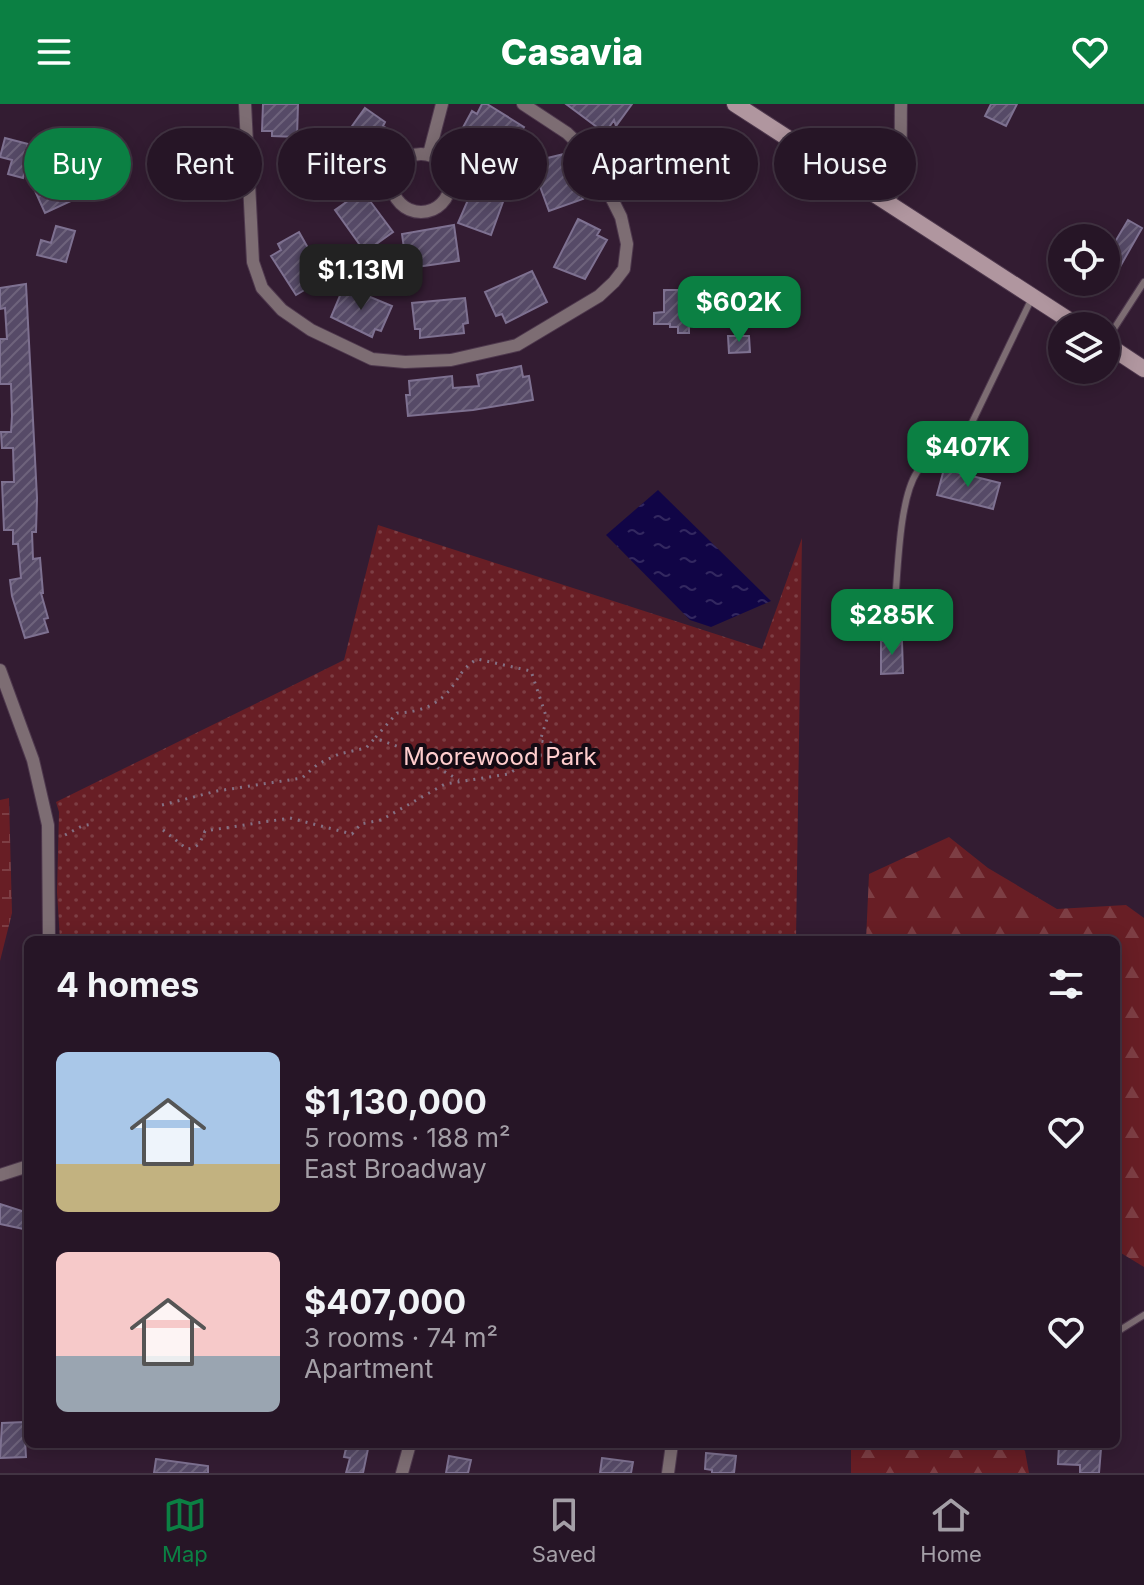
<!DOCTYPE html>
<meta charset="utf-8">
<style>
body{margin:0;font-family:Inter,sans-serif;background:#2e1e2e;color:#f1f3f6;height:100vh;display:flex;flex-direction:column;font-size:30px;white-space:nowrap}
*{box-sizing:border-box;margin:0}
p{font-size:26px;color:#a49fa7}
.icon{flex:none;width:44px;height:44px;fill:none;stroke:currentColor;stroke-width:2;stroke-linecap:round;stroke-linejoin:round}
.map{position:relative;flex:1;overflow:hidden}
.details{position:absolute;left:24px;top:832px;width:1096px;height:512px;display:flex;flex-direction:column;background:#261526;border-radius:12px;box-shadow:0 4px 20px #0003,0 0 0 2px #423443}
.details>*{flex:none}
.top-card{position:absolute;left:24px;top:24px;width:1096px;height:72px;display:flex;gap:16px}
.tools{position:absolute;left:1048px;top:120px;display:grid;gap:16px}
.tools a{display:grid;place-items:center;width:72px;height:72px;border-radius:50%;background:#261526;box-shadow:0 4px 20px #0003,0 0 0 2px #423443;font-size:40px}
.price{position:absolute;translate:-50% -68px;padding:0 18px;border-radius:16px;background:#0b8043;color:#fff;font-size:26px;line-height:52px;filter:drop-shadow(0 2px 4px #0008)}
.price::after{content:'';position:absolute;left:50%;top:48px;width:24px;height:18px;margin-left:-12px;background:inherit;clip-path:polygon(0 0,100% 0,50% 100%)}
.price.selected{background:#222;color:#fff}
ul{padding:0;list-style:none}
li{display:flex;align-items:center;gap:24px;height:200px;padding:0 32px}
li span{display:grid;place-items:center;flex:none;width:224px;height:160px;border-radius:12px;color:#555}
li>.icon{margin-inline-start:auto}
span .icon{width:96px;height:96px;fill:#fffc;stroke-width:1}
li b{font-size:34px}
h2{display:flex;justify-content:space-between;align-items:center;height:96px;padding:0 32px;font-size:34px}
.tag{padding:0 28px;border-radius:36px;background:#261526;box-shadow:0 4px 20px #0003,0 0 0 2px #423443;font-size:28px;line-height:72px}
.tag.selected{background:#0b8043;color:#fff}
header{display:flex;justify-content:space-between;align-items:center;height:104px;padding:0 32px;background:#0b8043;color:#fff;font-size:36px;font-weight:800}
.tabs{display:flex;justify-content:space-around;align-items:center;height:112px;border-top:2px solid #423443;background:#261526;font-size:22px;color:#a49fa7}
.tabs a{display:grid;justify-items:center;gap:4px}
.tabs .selected{color:#0b8043}
.map>svg:first-child{display:block}
.forest{fill:url(#forest-firs)}
.wetland{fill:url(#wetland-marsh)}
.park{fill:url(#park-dots)}
.water{fill:url(#water-ripples)}
.building{fill:url(#building-hatch);stroke:#7e7191;stroke-width:2}
.lines{fill:none;stroke-linecap:round;stroke-linejoin:round}
.lane-casing{stroke:#4e384d;stroke-width:8}
.street-casing{stroke:#4e384d;stroke-width:14}
.secondary-casing{stroke:#4e384d;stroke-width:18}
.path{stroke:#857184;stroke-width:3;stroke-dasharray:2 6;stroke-linecap:butt}
.lane{stroke:#7d6d73;stroke-width:6}
.street{stroke:#7d6d73;stroke-width:12}
.secondary{stroke:#b0969f;stroke-width:16}
.labels{text-anchor:middle;stroke-width:8;stroke-linejoin:round;paint-order:stroke}
.park-label{font-size:24px;fill:#ffcdcd;stroke:#150b14}
</style>
<header><svg class="icon" aria-label="menu" viewBox="0 0 24 24"><path d="M4 6h16M4 12h16M4 18h16"/></svg>Casavia<svg class="icon" aria-label="heart" viewBox="0 0 24 24"><path d="M12 20l-8-8c-3-5 5-10 8-4 3-6 11-1 8 4z"/></svg></header>
<div class="map">
<svg width="1144" height="1369" viewBox="0 0 1144 1369">
<defs>
<pattern id="forest-firs" width="22" height="20" patternUnits="userSpaceOnUse" patternTransform="scale(2)"><rect width="22" height="20" fill="#681e25"/><path d="M5 1l3.5 6h-7zM16 11l3.5 6h-7z" fill="#7d3e44"/></pattern>
<pattern id="wetland-marsh" width="20" height="14" patternUnits="userSpaceOnUse" patternTransform="scale(2)"><rect width="20" height="14" fill="#681e25"/><path d="M1 5h8M5 5V1M11 12h8M15 12V8" fill="none" stroke="#7d3e44"/></pattern>
<pattern id="park-dots" width="8" height="8" patternUnits="userSpaceOnUse" patternTransform="scale(2)"><rect width="8" height="8" fill="#681e25"/><path d="M2 2h.1M6 6h.1" fill="none" stroke="#7d3e44" stroke-width="1.8" stroke-linecap="round"/></pattern>
<pattern id="water-ripples" width="26" height="14" patternUnits="userSpaceOnUse" patternTransform="scale(2)"><rect width="26" height="14" fill="#110546"/><path d="M2 4q2-2 4 0t4 0M15 11q2-2 4 0t4 0" fill="none" stroke="#332860"/></pattern>
<pattern id="building-hatch" width="6" height="6" patternUnits="userSpaceOnUse" patternTransform="scale(2)"><rect width="6" height="6" fill="#564a67"/><path d="M-1 1l2-2M0 6l6-6M5 7l2-2" fill="none" stroke="#6e637c"/></pattern>
</defs>
<rect width="100%" height="100%" fill="#331c32"/>
<path class="forest" d="M 949,733 L 988,764 L 1057,805 L 1126,801 L 1144,814 L 1144,1163 L 1116,1146 L 1116,836 L 866,836 L 869,770 Z
M 851,1340 L 1019,1340 L 1025,1347 L 1029,1369 L 851,1369 Z"/>
<path class="wetland" d="M 9,694 L 12,809 L 0,857 L 0,696 Z"/>
<path class="park" d="M 378,421 L 762,545 L 802,434 L 796,836 L 60,836 L 57,788 L 59,708 L 56,698 L 344,556 Z"/>
<path class="water" d="M 658,386 L 771,497 L 711,523 L 690,516 L 606,431 Z"/>
<path class="building" d="M 263,0 L 298,0 L 297,33 L 272,32 L 272,27 L 262,27 Z
M 482,0 L 487,0 L 524,23 L 507,53 L 461,27 L 472,7 L 477,10 Z
M 566,0 L 632,0 L 616,22 L 614,16 L 605,29 Z
M 991,0 L 1017,0 L 1006,22 L 985,12 Z
M 365,4 L 385,18 L 383,22 L 391,27 L 363,66 L 335,46 Z
M 5,34 L 28,40 L 25,51 L 29,52 L 23,74 L 8,70 L 12,56 L 0,53 Z
M 647,35 L 666,85 L 645,94 L 644,91 L 633,95 L 615,54 L 627,50 L 624,44 Z
M 564,50 L 583,95 L 549,107 L 531,58 Z
M 60,68 L 73,96 L 45,109 L 32,80 Z
M 478,73 L 508,84 L 491,131 L 458,119 Z
M 364,89 L 393,128 L 365,148 L 335,106 L 352,94 L 354,96 Z
M 578,115 L 600,126 L 597,131 L 607,136 L 585,175 L 554,163 Z
M 1128,116 L 1142,124 L 1117,168 L 1106,161 L 1106,133 L 1115,138 Z
M 454,121 L 459,157 L 409,164 L 409,162 L 407,166 L 402,130 Z
M 56,122 L 75,127 L 66,158 L 37,151 L 41,136 L 51,139 Z
M 299,128 L 325,174 L 296,191 L 271,152 L 281,146 L 278,140 Z
M 532,167 L 547,198 L 506,219 L 502,210 L 496,212 L 485,188 Z
M 26,180 L 37,394 L 36,428 L 32,428 L 33,455 L 40,454 L 43,489 L 41,489 L 48,514 L 44,515 L 48,528 L 25,534 L 12,492 L 10,476 L 21,474 L 18,440 L 13,440 L 13,426 L 4,426 L 2,378 L 14,378 L 13,344 L 2,344 L 1,328 L 11,328 L 12,312 L 11,280 L 0,280 L 0,235 L 7,235 L 5,204 L 0,205 L 0,184 Z
M 344,182 L 392,202 L 381,227 L 375,225 L 372,233 L 331,213 Z
M 664,186 L 679,186 L 680,201 L 697,201 L 697,219 L 689,219 L 689,229 L 678,229 L 678,223 L 670,223 L 670,220 L 654,220 L 654,209 L 664,208 Z
M 465,194 L 468,219 L 463,220 L 464,229 L 420,234 L 420,225 L 415,225 L 412,199 Z
M 728,232 L 749,232 L 750,248 L 729,249 Z
M 521,262 L 523,273 L 529,272 L 533,296 L 473,306 L 408,312 L 406,291 L 410,291 L 409,277 L 452,272 L 453,284 L 479,282 L 477,271 Z
M 944,365 L 1000,379 L 993,405 L 937,391 Z
M 881,537 L 902,537 L 903,569 L 881,570 Z
M 0,1100 L 28,1109 L 28,1126 L 0,1120 Z
M 24,1318 L 26,1353 L 0,1354 L 2,1319 Z
M 347,1340 L 369,1340 L 363,1369 L 346,1369 L 350,1354 L 344,1353 Z
M 1066,1340 L 1082,1340 L 1082,1344 L 1101,1345 L 1099,1369 L 1080,1369 L 1080,1361 L 1058,1360 L 1059,1341 Z
M 706,1349 L 736,1352 L 734,1369 L 712,1369 L 712,1366 L 705,1365 Z
M 449,1352 L 471,1356 L 468,1369 L 446,1369 Z
M 602,1354 L 633,1358 L 631,1369 L 600,1369 Z
M 156,1355 L 208,1362 L 208,1369 L 154,1369 Z"/>
<g class="lines">
<defs>
<path id="lane" d="M 1106,237 L 1144,178
M 894,510 C 898,474 898,397 917,368 C 929,350 953,349 966,331 L 1031,196
M 1120,1226 L 1144,1211"/>
<path id="street" d="M 245,0 L 253,158 L 262,184 L 282,206 L 311,226 L 372,255 L 405,258 L 451,256 L 517,241 L 599,192 L 614,178 L 624,165 L 627,140 L 621,113 L 590,51 L 567,29 L 523,0
M392 79a29 29 0 1 1 58 0a29 29 0 1 1-58 0Z
M 429,50 L 442,0
M 888,99 C 904,70 900,32 901,0
M 0,566 L 33,656 L 48,721 L 49,836
M 0,1071 L 28,1062
M 402,1369 L 410,1340
M 668,1369 L 672,1340"/>
<path id="secondary" d="M 735,0 L 1078,222
M 1106,240 L 1144,265"/>
</defs>
<use href="#lane" class="lane-casing"/>
<use href="#street" class="street-casing"/>
<use href="#secondary" class="secondary-casing"/>
<path class="path" d="M 162,701 L 217,687 L 302,674 L 318,660 L 339,650 L 366,644 L 375,634
M 163,726 L 187,745 C 199,744 201,737 205,727 L 290,714 L 352,730 L 361,720 L 381,716 L 445,680 L 508,670 L 540,651 L 552,651 L 551,639 L 540,637 L 547,615 L 531,567 L 477,555 C 458,567 459,577 446,590 C 432,604 416,608 397,609 L 375,634 L 407,646 L 459,676
M 65,731 L 82,722 L 92,720"/>
<use href="#lane" class="lane"/>
<use href="#street" class="street"/>
<use href="#secondary" class="secondary"/>
</g>
<g class="labels">
<g class="park-label">
<text x="500" y="661">Moorewood Park</text>
</g>
</g>
</svg>
<div class="tools">
<a><svg class="icon" aria-label="locate" viewBox="0 0 24 24"><circle cx="12" cy="12" r="6"/><path d="M12 2v4M12 18v4M2 12h4M18 12h4"/></svg></a>
<a><svg class="icon" aria-label="layers" viewBox="0 0 24 24"><path d="M12 4l9 5-9 5-9-5zM3 14l9 5 9-5"/></svg></a>
</div>
<b class="price selected" style="left:361px;top:208px">$1.13M</b>
<b class="price" style="left:739px;top:240px">$602K</b>
<b class="price" style="left:968px;top:385px">$407K</b>
<b class="price" style="left:892px;top:553px">$285K</b>
<div class="top-card">
<a class="tag selected">Buy</a>
<a class="tag">Rent</a>
<a class="tag">Filters</a>
<a class="tag">New</a>
<a class="tag">Apartment</a>
<a class="tag">House</a>
</div>
<section class="details">
<h2>4 homes<svg class="icon" aria-label="filters" viewBox="0 0 24 24"><path d="M4 7h16M4 17h16"/><circle cx="9" cy="7" r="2"/><circle cx="15" cy="17" r="2"/></svg></h2>
<ul>
<li><span style="background:linear-gradient(#a9c7e8 70%,#c2b280 0)"><svg class="icon" aria-label="home" viewBox="0 0 24 24"><path d="M3 11l9-7 9 7M6 9v11h12V9"/></svg></span><div><b>$1,130,000</b><p>5 rooms · 188 m²</p><p>East Broadway</p></div><svg class="icon" aria-label="heart" viewBox="0 0 24 24"><path d="M12 20l-8-8c-3-5 5-10 8-4 3-6 11-1 8 4z"/></svg></li>
<li><span style="background:linear-gradient(#f6c9c9 65%,#9aa5b1 0)"><svg class="icon" aria-label="home" viewBox="0 0 24 24"><path d="M3 11l9-7 9 7M6 9v11h12V9"/></svg></span><div><b>$407,000</b><p>3 rooms · 74 m²</p><p>Apartment</p></div><svg class="icon" aria-label="heart" viewBox="0 0 24 24"><path d="M12 20l-8-8c-3-5 5-10 8-4 3-6 11-1 8 4z"/></svg></li>
</ul>
</section>
</div>
<nav class="tabs">
<a class="selected"><svg class="icon" aria-label="map" viewBox="0 0 24 24"><path d="M3 6l6-2 6 2 6-2v14l-6 2-6-2-6 2zM9 4v14M15 6v14"/></svg>Map</a>
<a><svg class="icon" aria-label="saved" viewBox="0 0 24 24"><path d="M7 4h10v16l-5-4-5 4z"/></svg>Saved</a>
<a><svg class="icon" aria-label="home" viewBox="0 0 24 24"><path d="M3 11l9-7 9 7M6 9v11h12V9"/></svg>Home</a>
</nav>
